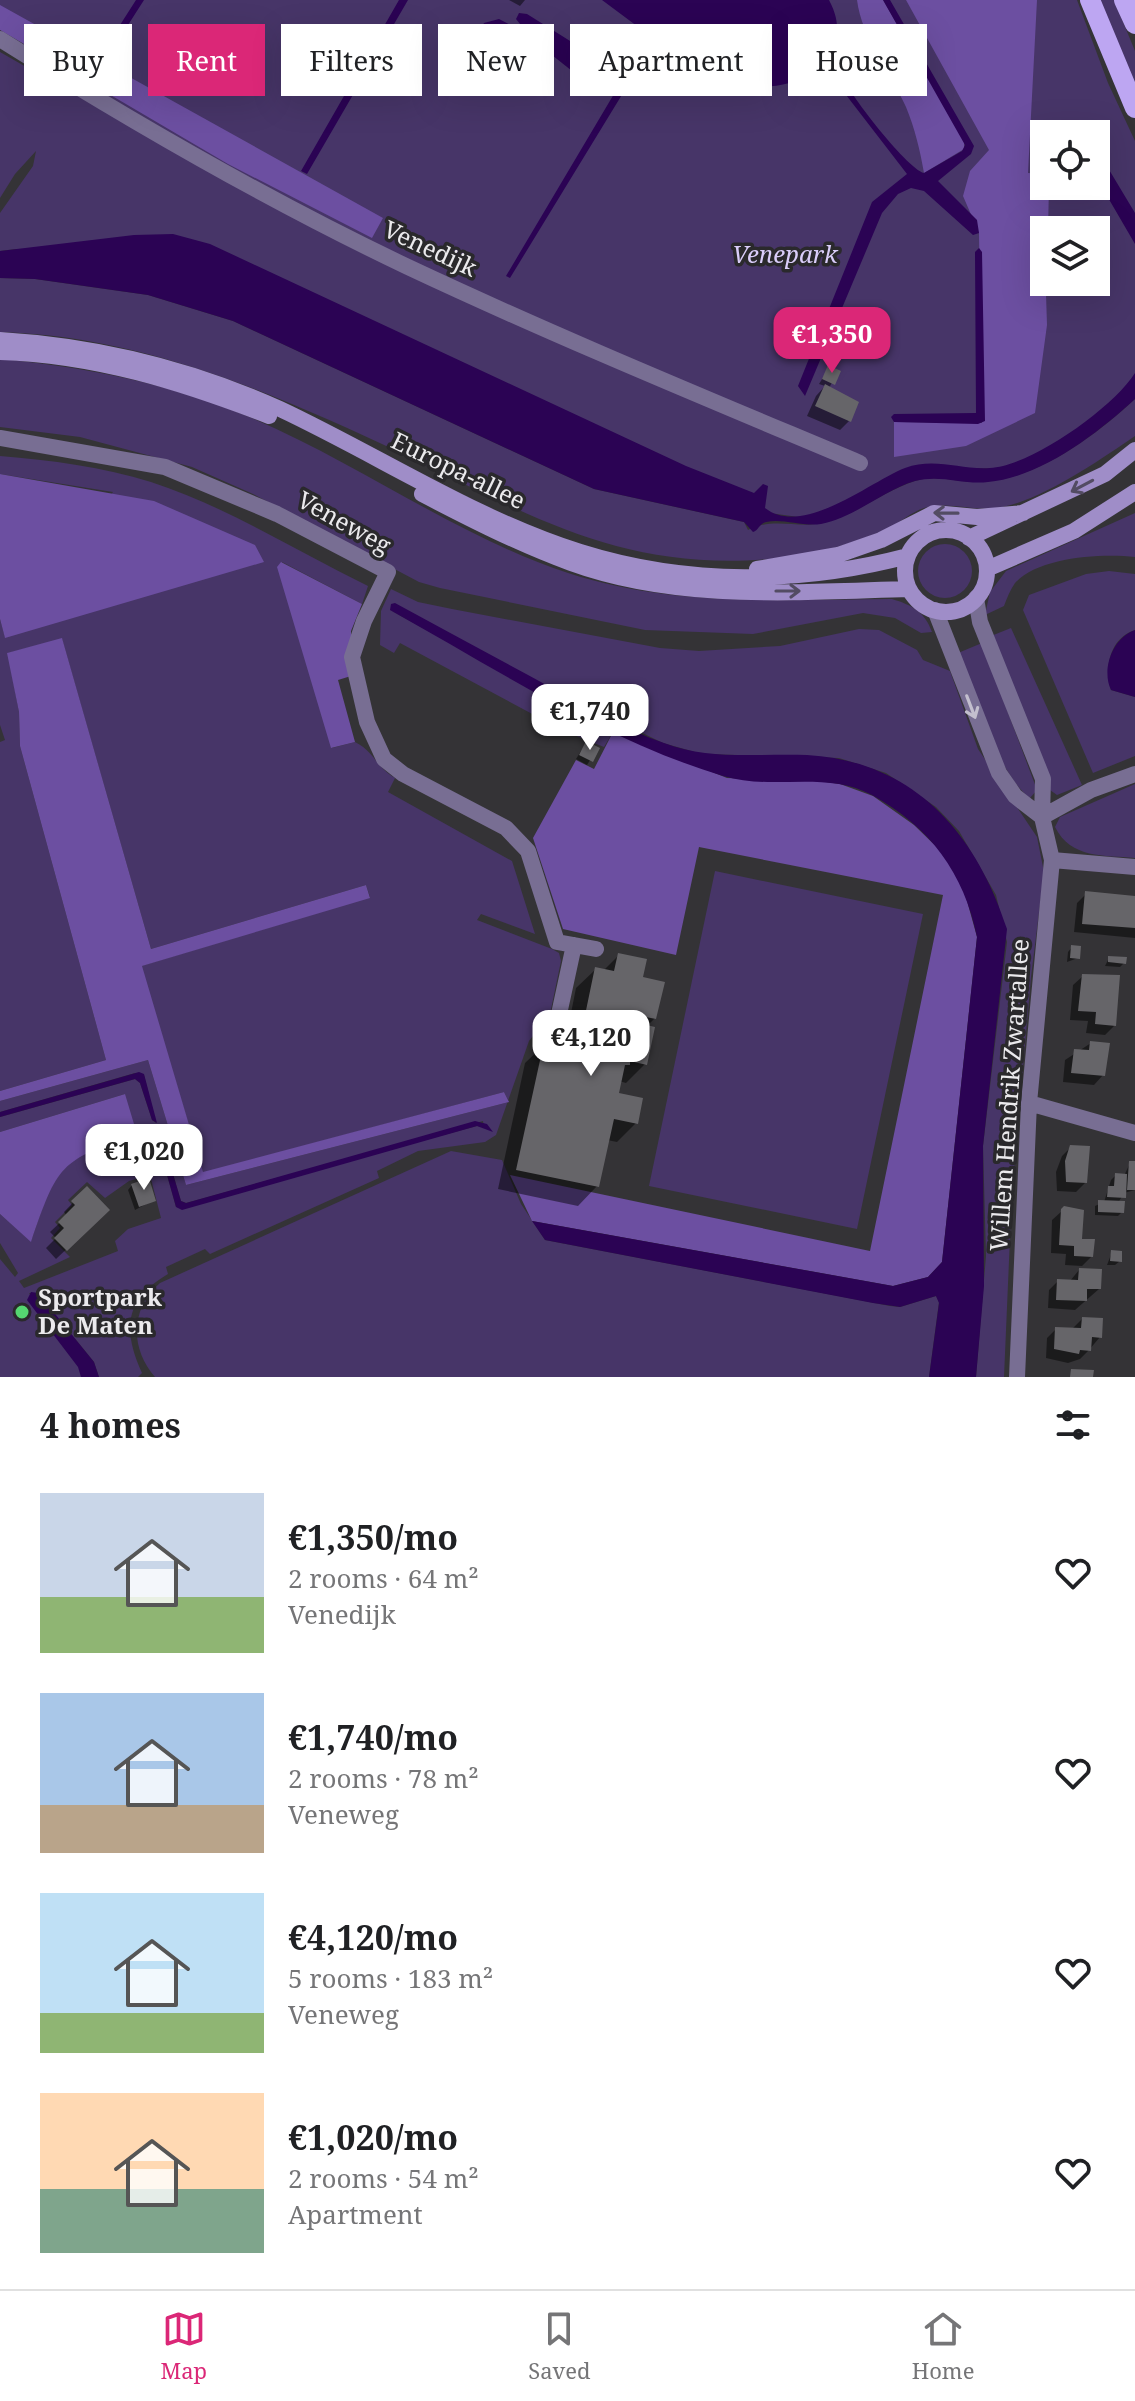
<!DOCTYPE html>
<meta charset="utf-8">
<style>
body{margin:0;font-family:"Noto Serif",serif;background:#f6f6f6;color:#202124;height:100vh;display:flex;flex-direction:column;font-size:30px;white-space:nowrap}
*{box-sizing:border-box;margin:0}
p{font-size:26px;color:#757577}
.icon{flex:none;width:44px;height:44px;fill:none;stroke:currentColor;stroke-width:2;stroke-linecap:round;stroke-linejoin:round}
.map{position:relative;height:1377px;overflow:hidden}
.panel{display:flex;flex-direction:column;background:#fff;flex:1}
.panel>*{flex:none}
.guide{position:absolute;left:24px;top:24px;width:1088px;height:72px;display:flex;gap:16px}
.controls{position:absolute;left:1030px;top:120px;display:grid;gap:16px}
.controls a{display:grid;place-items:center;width:80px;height:80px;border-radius:0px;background:#fff;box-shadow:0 8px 32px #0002;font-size:40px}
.price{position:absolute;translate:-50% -68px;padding:0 18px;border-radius:16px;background:#fff;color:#222;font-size:26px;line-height:52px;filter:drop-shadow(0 2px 4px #0008)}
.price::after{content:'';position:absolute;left:50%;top:48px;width:24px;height:18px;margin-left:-12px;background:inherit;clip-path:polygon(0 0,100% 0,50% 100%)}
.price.current{background:#db2777;color:#fff}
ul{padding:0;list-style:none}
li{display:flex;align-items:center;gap:24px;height:200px;padding:0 40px}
li span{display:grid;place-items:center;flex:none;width:224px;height:160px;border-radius:0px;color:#555}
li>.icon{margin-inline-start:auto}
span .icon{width:96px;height:96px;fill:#fffc;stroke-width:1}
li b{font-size:34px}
h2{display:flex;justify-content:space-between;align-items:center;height:96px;padding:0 40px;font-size:34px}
.chip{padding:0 28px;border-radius:0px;background:#fff;box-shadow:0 8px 32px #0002;font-size:28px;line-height:72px}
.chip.current{background:#db2777;color:#fff}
.tabs{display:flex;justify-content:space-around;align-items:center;height:112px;border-top:2px solid #e0e0e0;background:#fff;font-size:22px;color:#757577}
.tabs a{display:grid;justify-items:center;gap:4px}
.tabs .current{color:#db2777}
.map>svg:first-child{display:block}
.green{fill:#473568;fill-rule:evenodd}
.forest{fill:#6c4fa1}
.water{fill:#2b0354}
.shadow{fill:#0007}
.building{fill:#666569}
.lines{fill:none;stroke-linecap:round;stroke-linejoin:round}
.minor{stroke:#786e93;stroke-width:16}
.secondary{stroke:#9f8dc8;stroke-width:16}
.primary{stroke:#bda6f2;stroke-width:20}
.oneway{stroke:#534c63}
.oneway2{stroke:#c3bfce}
.poi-dot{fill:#55d671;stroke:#2a292c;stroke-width:3}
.labels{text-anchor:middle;stroke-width:7;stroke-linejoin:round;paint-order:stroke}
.street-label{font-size:24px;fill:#ebeaed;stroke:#2a292c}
.park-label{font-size:24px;font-style:italic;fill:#dacdfa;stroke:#2a292c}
.poi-label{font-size:24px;font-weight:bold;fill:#ebeaed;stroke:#2a292c;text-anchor:start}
</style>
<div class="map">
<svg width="1135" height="1377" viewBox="0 0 1135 1377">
<rect width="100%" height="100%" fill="#343336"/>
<path class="green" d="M 0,0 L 1077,0 L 1108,83 L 1135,141 L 1135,393 L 1021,468 L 924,469 L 806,518 L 755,511 L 382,352 L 16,249 L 0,251 L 0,213 L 33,166 L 36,151 L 15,174 L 0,198 L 0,52 L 54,83 L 64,56 L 0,11 ZM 1044,134 L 1096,134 L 1096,186 L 1044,186 ZM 1044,230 L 1096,230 L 1096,282 L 1044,282 Z
M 1096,0 L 1114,0 L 1135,51 L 1135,91 Z
M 0,278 L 35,279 L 148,295 L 233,321 L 594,489 L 744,522 L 748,530 C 775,516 799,530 826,522 C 858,513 884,491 915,481 C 938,474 958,483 981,482 C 1038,479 1095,436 1135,399 L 1135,436 C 1100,460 1038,503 996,508 C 972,511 947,501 924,508 C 911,512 900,523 887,529 C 850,545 811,556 770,559 C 620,571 532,516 403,454 C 276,394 143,336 0,332 Z
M 0,359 C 77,366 151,380 224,407 C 343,451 447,533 568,573 C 672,607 783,600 892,599 C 912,605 925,612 932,632 L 921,633 L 895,618 L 863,613 L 753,634 L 645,630 L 440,588 L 419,582 L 253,494 L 192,467 L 80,437 L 0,427 Z
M 0,456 C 51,460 103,467 151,482 C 228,507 296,551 368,586 L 362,604 L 282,562 L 332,748 L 355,742 C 375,752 374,765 395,778 L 388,792 L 512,861 L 535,934 L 481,914 L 477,920 L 552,949 L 559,953 L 561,961 L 550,1014 L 529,1041 L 496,1135 L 485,1142 L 418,1151 L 377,1171 L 379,1178 L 210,1254 L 205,1249 L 166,1267 L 168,1274 C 125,1299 122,1329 142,1373 L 138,1377 L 99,1377 L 94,1362 L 38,1293 L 29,1293 L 88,1377 L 0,1377 L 0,1259 L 15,1277 L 18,1273 L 0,1243 L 0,1214 L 31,1241 L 49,1189 L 69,1161 L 94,1149 L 125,1094 L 0,1132 L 0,1117 L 135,1079 L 140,1083 L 152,1120 L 156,1123 L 144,1075 L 135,1073 L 0,1112 L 0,1101 L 148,1060 L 186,1185 L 509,1102 L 504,1092 L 203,1173 L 141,966 L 370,897 L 366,885 L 151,949 L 62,639 L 8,653 L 19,712 L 20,746 L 106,1060 L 0,1091 L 0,742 L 5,740 L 0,725 L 0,619 L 5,637 L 113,492 L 0,474 ZM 483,1121 L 484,1127 L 477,1126 L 176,1207 L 158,1143 L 163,1140 L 181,1201 L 186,1203 ZM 150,1175 L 161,1218 L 128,1229 L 115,1241 L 118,1251 L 24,1288 L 19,1281 L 70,1257 L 51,1238 L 60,1228 L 55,1222 L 72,1205 L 68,1200 L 87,1182 L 105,1198 L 129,1181 Z
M 1135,513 L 1135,557 C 1102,553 1038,557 1015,583 C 1010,590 1007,598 1004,606 L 985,615 L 990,592 L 1006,571 Z
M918 571a27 27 0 1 1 54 0a27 27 0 1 1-54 0Z
M 1109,571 L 1135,574 L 1135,630 C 1110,638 1104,667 1111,690 L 1135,697 L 1135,756 L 1093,773 L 1023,610 L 1029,595 L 1086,574 Z
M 391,589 L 418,602 L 452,609 L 660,648 L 699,651 L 780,646 L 859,629 L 879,630 L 917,650 L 923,660 L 950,671 L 978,749 L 1037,837 L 1044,872 L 1031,977 L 1012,1191 L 1004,1377 L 976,1377 L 986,1256 L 983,1146 L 1007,942 L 996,895 L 959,831 L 936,807 L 886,773 L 839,758 L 702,754 L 663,743 L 390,610 L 613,732 L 604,747 L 564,731 L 400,643 L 394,653 L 380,645 L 381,611 Z
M 1011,628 L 1082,785 L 1057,795 L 1050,790 L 991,636 Z
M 982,643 L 1037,790 L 1030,798 C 999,776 972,691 958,653 Z
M 1135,784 L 1135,858 C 1104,855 1071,859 1055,827 L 1060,817 Z
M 715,871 L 923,914 L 857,1229 L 649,1186 Z
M 451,1151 L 502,1160 L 521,1204 L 545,1240 L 890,1306 L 900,1307 L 936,1296 L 939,1302 L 929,1377 L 155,1377 C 130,1348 130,1309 160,1283 Z"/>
<path class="forest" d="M 857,0 L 883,0 L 964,140 L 964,149 L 924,173 C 920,150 915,129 906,107 C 890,71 862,39 857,0 Z
M 906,0 L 1037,0 L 1028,173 L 1044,174 L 1044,186 L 1049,186 L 1048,230 L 1044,230 L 1047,325 L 1035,413 L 966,446 L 894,457 L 894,422 L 982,423 L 979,233 L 963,196 L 970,171 L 989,150 Z
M 0,5 L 383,218 L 372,238 L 228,164 L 0,30 Z
M 0,474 L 154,501 L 255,545 L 264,562 L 5,638 L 0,619 Z
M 281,562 L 362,604 L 351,631 L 351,676 L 338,680 L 355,742 L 331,748 L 277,567 Z
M 62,638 L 151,949 L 366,885 L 370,898 L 142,966 L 203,1172 L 504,1092 L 509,1102 L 186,1185 L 148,1060 L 0,1101 L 0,1091 L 106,1060 L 20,746 L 19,712 L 7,653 Z
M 613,732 L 727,778 L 819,781 L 840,784 L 873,796 L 914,825 L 950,860 L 964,890 L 977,937 L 942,1262 L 928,1277 L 893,1286 L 532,1221 L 510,1175 L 870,1251 L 943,895 L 699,847 L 676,955 L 563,929 L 533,838 L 576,760 L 594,769 Z
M 125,1094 L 137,1134 C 59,1161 58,1164 31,1242 L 0,1214 L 0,1132 Z"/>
<path class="water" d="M 136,0 L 144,0 L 103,64 L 97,61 Z
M 399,0 L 408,0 L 307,174 L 301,171 Z
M 602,0 L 829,0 C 844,28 833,40 838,67 C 841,85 907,169 924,173 L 962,151 L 965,145 L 883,0 L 890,0 L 974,146 L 971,154 L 938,181 L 977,220 L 979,233 L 973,235 L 924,191 L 911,188 L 898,194 L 882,213 L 805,396 L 798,386 L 872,202 L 907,174 L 833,78 C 811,71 789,88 766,86 C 726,81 690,56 656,39 L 510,278 L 506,276 L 649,35 Z
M 519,13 L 527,14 L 610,66 L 615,73 L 602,87 L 591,86 L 533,40 L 516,19 Z
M 499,19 L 514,27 L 523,45 L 517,62 L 502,63 L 487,54 L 480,30 L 484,23 Z
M 1096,148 L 1135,213 L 1135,244 L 1096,177 Z
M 173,234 L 210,244 L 686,466 L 754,493 L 763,484 L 768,486 L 765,508 C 803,538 871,481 905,468 C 935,457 960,470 990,468 C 1031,466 1113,408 1135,373 L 1135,399 C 1097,434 1041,477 988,482 C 963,485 941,474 915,481 C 882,491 856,517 821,524 C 803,527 783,518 766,522 C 759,524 759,530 753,532 L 744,522 L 594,489 L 233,321 L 148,295 L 35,279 L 0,278 L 0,251 L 134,235 Z
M 979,248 L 982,252 L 985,421 L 978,424 L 894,422 L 891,417 L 894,414 L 976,413 L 975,252 Z
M 395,603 C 447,631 498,659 550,687 C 587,707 624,729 664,743 C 712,761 758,753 807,755 C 914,761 976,833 1007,929 L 983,1146 L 984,1286 L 976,1377 L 929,1377 L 939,1303 L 936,1296 L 900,1307 L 873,1303 L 545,1240 L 532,1221 L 893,1286 L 928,1277 L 942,1262 L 977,937 C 964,873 930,827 872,795 C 826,770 771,791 723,776 C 604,740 498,670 390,610 L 391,604 Z
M 1135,630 L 1135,697 L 1111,690 C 1101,669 1113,637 1135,630 Z
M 139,1072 L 144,1074 L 157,1123 L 152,1120 L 140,1083 L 135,1079 L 0,1117 L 0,1112 Z
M 475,1121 L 487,1124 L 493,1132 L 477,1126 L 182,1210 L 176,1207 L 158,1143 L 159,1139 L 163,1140 L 181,1201 L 186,1203 Z
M 31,1292 L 38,1293 L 94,1362 L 99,1377 L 81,1377 L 78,1367 L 27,1300 Z"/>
<path class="shadow" d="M 509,0 L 525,0 L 520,6 Z
M 829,368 L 838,372 L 829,388 L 849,421 L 840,430 L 807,416 L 816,396 L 825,386 L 819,384 Z
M 586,743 L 597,749 L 587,765 L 576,759 Z
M 1086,894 L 1135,898 L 1135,938 L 1074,932 L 1077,903 Z
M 1072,947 L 1078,958 L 1067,962 L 1068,952 Z
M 619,955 L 641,979 L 655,1018 L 646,1027 L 645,1064 L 626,1083 L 619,1081 L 617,1094 L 636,1123 L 617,1142 L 607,1140 L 597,1186 L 578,1206 L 498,1189 L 525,1063 L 545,1044 L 564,1048 L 576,988 L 596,969 L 603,971 Z
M 1109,958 L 1124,963 L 1120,967 L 1105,966 Z
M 1083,976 L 1114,1026 L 1105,1035 L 1086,1033 L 1088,1021 L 1070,1020 L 1073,985 Z
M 1091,1043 L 1103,1075 L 1094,1085 L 1063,1082 L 1065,1060 Z
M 1071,1147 L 1085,1183 L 1076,1192 L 1057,1191 L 1056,1172 L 1062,1156 Z
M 1130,1163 L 1135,1163 L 1135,1190 L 1124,1193 L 1118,1203 L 1122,1212 L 1118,1216 L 1095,1215 L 1095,1206 L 1104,1202 L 1111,1180 L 1115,1176 L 1124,1176 Z
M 132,1185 L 154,1200 L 135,1210 L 128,1190 Z
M 87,1188 L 108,1210 L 56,1259 L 46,1248 L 56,1238 L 50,1232 L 67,1216 L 64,1212 Z
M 1062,1211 L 1092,1256 L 1082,1266 L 1065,1265 L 1066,1254 L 1051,1253 L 1052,1220 Z
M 1112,1252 L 1120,1261 L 1115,1265 L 1107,1265 Z
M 1079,1270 L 1099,1289 L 1075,1310 L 1048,1308 L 1049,1290 L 1058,1281 L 1070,1281 Z
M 1082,1319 L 1100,1337 L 1089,1350 L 1080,1359 L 1068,1363 L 1046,1358 L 1047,1338 L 1056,1329 L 1073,1328 Z"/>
<path class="building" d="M 828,365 L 841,371 L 835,385 L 822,379 Z
M 825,384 L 859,402 L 851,422 L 815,406 Z
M 586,741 L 600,748 L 593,762 L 579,755 Z
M 1085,891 L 1135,896 L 1135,928 L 1082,924 Z
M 1071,945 L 1081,946 L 1080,959 L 1070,958 Z
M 618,953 L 647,959 L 643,977 L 665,982 L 656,1019 L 635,1015 L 634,1022 L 655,1027 L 647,1065 L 630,1061 L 630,1065 L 625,1065 L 619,1093 L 643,1098 L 638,1124 L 614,1119 L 599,1187 L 516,1170 L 544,1042 L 578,1049 L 595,967 L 614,971 Z
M 1108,956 L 1127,957 L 1126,964 L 1108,962 Z
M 1082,974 L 1120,975 L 1116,1026 L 1095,1024 L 1096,1012 L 1078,1011 Z
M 1090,1041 L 1110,1043 L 1105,1076 L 1071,1073 L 1074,1049 L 1089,1050 Z
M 1070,1145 L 1090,1146 L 1087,1183 L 1066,1182 L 1065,1161 Z
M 1129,1161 L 1135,1161 L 1135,1190 L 1127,1190 Z
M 1115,1173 L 1127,1174 L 1126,1198 L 1107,1197 L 1108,1186 L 1114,1186 Z
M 149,1178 L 156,1201 L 139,1207 L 131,1184 Z
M 87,1186 L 110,1210 L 67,1251 L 54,1238 L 64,1228 L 58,1222 L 75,1205 L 71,1201 Z
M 1098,1200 L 1125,1201 L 1124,1213 L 1098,1212 Z
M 1064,1206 L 1084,1210 L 1082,1239 L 1095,1239 L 1093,1257 L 1074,1256 L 1074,1246 L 1059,1245 L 1061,1209 Z
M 1111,1250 L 1122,1251 L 1122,1262 L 1110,1261 Z
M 1079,1268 L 1102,1269 L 1101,1289 L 1087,1289 L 1087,1301 L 1056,1300 L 1057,1279 L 1078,1280 Z
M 1082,1317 L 1103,1318 L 1102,1338 L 1092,1337 L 1091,1351 L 1080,1350 L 1079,1354 L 1054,1349 L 1055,1327 L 1081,1328 Z
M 1071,1369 L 1094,1370 L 1093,1377 L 1070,1377 Z"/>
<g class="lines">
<path class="minor" d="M 0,39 C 132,122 267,200 408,267 C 557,337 708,399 860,463
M 0,438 L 165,467 L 277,514 L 388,572 L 364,621 L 352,657 L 367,722 L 384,759 L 403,774 L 506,828 L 528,851 L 557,942 L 596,949
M 976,598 L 980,622 L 1043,779 L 1042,817 L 1052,860 L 1029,1103 L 1017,1377
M 935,610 L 999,773 L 1015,796 L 1042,817
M 1042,817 L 1091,790 L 1135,774
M 1052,860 L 1135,867
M 556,1028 L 574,945
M 1029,1103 L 1135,1133"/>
<path class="secondary" d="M 0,340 C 98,346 191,369 280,409 C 380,456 475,519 580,552 C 688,586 801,584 908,556
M 0,352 C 95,355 181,382 269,416
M 422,494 C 470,519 519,544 571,563 C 678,602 798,592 909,589
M905 571a41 41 0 1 1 82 0a41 41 0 1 1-82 0Z
M 969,538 L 1105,474 L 1135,450
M 757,569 L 838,555 L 881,540 L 934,513 L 977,517 L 1023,513
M 987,569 L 1074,531 L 1135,492"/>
<path class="primary" d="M 1090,0 L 1135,108
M 1124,0 L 1135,24"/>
</g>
<defs><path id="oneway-shaft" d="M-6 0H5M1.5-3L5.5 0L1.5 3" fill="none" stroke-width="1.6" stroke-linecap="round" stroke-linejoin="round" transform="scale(2)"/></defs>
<g class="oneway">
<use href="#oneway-shaft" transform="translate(1082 486) rotate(152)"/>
<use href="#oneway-shaft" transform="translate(946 513) rotate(-179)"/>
<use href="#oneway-shaft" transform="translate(788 591)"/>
</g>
<use class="oneway2" href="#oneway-shaft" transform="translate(971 707) rotate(69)"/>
<circle class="poi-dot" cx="22" cy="1312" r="8"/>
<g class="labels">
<g class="street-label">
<text transform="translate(430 249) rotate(25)" y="8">Venedijk</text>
<text transform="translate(458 471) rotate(26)" y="8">Europa-allee</text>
<text transform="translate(344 523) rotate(29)" y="8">Veneweg</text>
<text transform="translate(1010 1095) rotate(-86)" y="8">Willem Hendrik Zwartallee</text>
</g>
<g class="park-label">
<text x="785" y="263">Venepark</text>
</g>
<g class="poi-label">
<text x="38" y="1306">Sportpark<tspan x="38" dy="28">De Maten</tspan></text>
</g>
</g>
</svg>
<div class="controls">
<a><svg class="icon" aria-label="locate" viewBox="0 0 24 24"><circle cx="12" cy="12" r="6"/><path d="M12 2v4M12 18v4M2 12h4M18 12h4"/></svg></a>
<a><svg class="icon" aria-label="layers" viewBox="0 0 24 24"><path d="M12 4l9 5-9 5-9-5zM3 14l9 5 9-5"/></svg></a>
</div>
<b class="price current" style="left:832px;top:375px">€1,350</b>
<b class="price" style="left:590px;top:752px">€1,740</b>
<b class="price" style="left:591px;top:1078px">€4,120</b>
<b class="price" style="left:144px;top:1192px">€1,020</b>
<div class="guide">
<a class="chip">Buy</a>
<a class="chip current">Rent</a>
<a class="chip">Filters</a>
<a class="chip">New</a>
<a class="chip">Apartment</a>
<a class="chip">House</a>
</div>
</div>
<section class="panel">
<h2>4 homes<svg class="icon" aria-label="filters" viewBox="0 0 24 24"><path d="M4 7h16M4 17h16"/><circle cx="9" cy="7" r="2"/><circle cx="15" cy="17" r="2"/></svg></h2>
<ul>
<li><span style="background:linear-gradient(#c9d6e8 65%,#8fb573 0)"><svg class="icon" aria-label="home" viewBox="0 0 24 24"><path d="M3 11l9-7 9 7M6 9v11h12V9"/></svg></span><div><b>€1,350/mo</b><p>2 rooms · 64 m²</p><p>Venedijk</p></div><svg class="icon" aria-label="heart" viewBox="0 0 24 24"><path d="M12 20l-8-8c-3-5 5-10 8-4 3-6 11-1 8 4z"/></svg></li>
<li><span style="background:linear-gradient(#a9c7e8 70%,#b9a48a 0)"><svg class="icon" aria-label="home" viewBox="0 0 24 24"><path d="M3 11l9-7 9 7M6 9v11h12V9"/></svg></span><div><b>€1,740/mo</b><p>2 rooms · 78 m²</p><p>Veneweg</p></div><svg class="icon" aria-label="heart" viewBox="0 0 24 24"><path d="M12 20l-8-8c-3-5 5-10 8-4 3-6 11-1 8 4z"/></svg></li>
<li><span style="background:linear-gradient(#bfe0f5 75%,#8fb573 0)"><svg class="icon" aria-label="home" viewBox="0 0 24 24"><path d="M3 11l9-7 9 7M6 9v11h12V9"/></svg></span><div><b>€4,120/mo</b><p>5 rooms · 183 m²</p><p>Veneweg</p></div><svg class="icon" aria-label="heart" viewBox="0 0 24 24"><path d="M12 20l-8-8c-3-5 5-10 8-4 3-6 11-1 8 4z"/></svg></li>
<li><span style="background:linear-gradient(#ffd9b3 60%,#7fa58c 0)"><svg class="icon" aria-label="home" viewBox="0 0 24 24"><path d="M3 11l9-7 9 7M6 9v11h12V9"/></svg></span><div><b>€1,020/mo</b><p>2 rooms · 54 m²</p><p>Apartment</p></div><svg class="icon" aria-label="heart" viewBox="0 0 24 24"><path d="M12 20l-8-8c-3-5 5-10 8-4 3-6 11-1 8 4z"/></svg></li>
</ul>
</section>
<nav class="tabs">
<a class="current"><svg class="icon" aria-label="map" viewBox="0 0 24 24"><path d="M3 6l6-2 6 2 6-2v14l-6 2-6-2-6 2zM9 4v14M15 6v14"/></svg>Map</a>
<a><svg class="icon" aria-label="saved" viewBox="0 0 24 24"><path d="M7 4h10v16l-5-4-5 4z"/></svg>Saved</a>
<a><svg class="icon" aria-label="home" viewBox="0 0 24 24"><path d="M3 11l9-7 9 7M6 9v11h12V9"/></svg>Home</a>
</nav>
